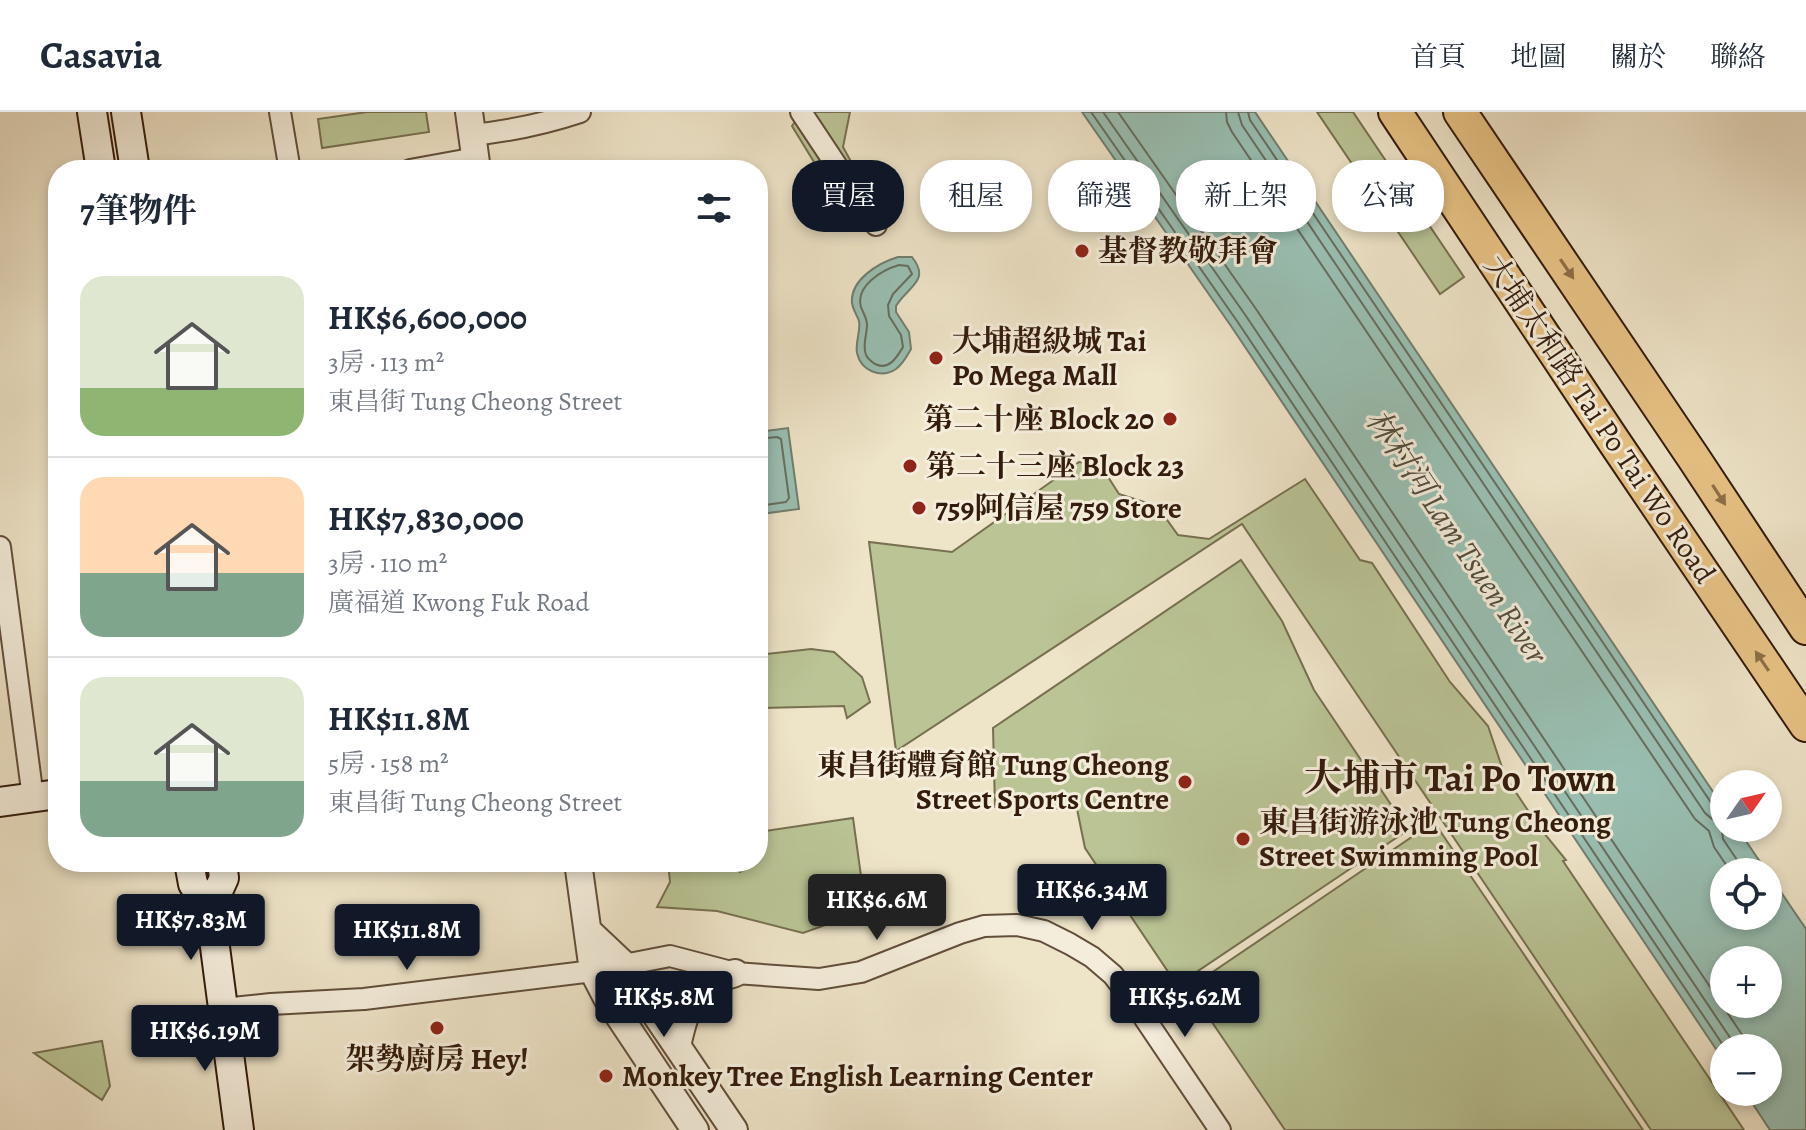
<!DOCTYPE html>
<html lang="zh-TW">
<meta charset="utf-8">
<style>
body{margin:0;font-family:Alegreya,"Noto Serif TC",serif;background:#f6f6f7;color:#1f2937;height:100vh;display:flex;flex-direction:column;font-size:30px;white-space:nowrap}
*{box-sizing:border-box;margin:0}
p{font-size:26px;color:#747a83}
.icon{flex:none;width:44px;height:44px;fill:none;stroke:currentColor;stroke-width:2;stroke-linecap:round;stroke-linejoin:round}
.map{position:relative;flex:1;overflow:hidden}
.side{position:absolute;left:48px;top:48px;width:720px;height:712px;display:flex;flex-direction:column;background:#fff;border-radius:32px;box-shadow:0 4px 12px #0003}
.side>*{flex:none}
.top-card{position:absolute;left:792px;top:48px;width:760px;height:72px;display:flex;gap:16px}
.needle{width:52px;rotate:56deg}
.fabs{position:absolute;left:1710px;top:658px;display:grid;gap:16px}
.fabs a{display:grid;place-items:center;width:72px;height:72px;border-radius:50%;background:#fff;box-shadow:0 4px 12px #0003;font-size:40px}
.price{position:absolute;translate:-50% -68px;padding:0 18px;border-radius:8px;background:#111827;color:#fff;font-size:26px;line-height:52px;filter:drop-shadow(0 2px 4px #0008)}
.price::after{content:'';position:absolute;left:50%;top:48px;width:24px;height:18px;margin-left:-12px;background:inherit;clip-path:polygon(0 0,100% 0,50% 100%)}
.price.current{background:#222;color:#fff}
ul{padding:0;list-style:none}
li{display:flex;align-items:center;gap:24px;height:200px;padding:0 32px}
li+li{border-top:2px solid #e0e1e3}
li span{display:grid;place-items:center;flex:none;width:224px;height:160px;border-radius:24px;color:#555}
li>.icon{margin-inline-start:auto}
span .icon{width:96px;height:96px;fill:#fffc;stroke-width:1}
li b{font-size:34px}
h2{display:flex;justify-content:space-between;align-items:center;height:96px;padding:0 32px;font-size:34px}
.pill{padding:0 28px;border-radius:32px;background:#fff;box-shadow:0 4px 12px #0003;font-size:28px;line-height:72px}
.pill.current{background:#111827;color:#fff}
header{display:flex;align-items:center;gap:48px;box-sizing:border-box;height:112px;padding:0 40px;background:#fff;border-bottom:2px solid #e0e1e3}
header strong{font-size:38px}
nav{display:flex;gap:44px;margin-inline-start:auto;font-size:28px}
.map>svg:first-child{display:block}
.green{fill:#bac495;stroke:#777050;stroke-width:2}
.water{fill:#99bfb2;stroke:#717e6f;stroke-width:2;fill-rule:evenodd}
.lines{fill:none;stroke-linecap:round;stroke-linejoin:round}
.shore{stroke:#666e5e;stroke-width:2}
.minor-casing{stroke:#624e3a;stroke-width:24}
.tertiary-casing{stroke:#624e3a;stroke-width:30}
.secondary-casing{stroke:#341c0b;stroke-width:32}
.primary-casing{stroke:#341c0b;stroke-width:36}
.minor{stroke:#f4eddb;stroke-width:20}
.tertiary{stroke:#f4eddb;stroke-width:26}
.secondary{stroke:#f4eddb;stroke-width:28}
.primary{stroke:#e7c284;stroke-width:32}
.oneway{fill:#8e6f48}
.poi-dot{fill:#8f2418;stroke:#f4eddb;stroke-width:3}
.labels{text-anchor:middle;stroke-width:6;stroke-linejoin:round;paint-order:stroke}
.poi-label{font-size:30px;font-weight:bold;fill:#341c0b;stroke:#f4eddb;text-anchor:start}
.street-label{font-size:30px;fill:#341c0b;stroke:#f4eddb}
.water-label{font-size:32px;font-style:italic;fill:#524d3d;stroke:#f4eddb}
.district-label{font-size:38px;font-weight:bold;fill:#341c0b;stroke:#f4eddb}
</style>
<header>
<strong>Casavia</strong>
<nav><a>首頁</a><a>地圖</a><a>關於</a><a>聯絡</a></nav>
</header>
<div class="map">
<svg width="1806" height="1018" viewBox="0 0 1806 1018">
<rect width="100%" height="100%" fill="#eee4c8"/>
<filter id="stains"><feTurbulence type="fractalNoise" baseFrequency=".0025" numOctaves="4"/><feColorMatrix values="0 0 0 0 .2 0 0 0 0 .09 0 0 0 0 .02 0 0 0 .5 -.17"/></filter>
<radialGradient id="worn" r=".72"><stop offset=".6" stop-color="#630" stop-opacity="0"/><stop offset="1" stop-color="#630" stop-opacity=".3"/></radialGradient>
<path class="green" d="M 367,0 L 426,0 L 429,20 L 322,36 L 318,7 Z
M 802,0 L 850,0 L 843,35 L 854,55 L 825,68 L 792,14 Z
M 1317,0 L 1353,0 L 1464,165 L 1440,182 Z
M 1079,350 L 1101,354 L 1119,382 L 1157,394 L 1178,423 L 1209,427 L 1305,367 L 1360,448 L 1372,451 L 1450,570 L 1488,614 L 1505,664 L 1539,715 L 1566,748 L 1563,749 L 1744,1018 L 1651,1018 L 1242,412 L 896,639 L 869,430 L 952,440 Z
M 1241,448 L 1282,509 L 1314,578 L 1408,718 L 1177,873 L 1085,736 L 1077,697 L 995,695 L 993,616 Z
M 811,537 L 834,540 L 862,565 L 870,590 L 847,606 L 844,594 L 758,596 L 758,543 Z
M 853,706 L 861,764 L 847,766 L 860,783 L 834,810 L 803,821 L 717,799 L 657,795 L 670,770 L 668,750 L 723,750 L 740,760 L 749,755 L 748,750 L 758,750 L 758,720 Z
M 1434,710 L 1643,1018 L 1285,1018 L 1199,891 L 1189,876 Z
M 102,929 L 110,974 L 102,988 L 34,941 Z"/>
<path class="water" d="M 1082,0 L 1255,0 L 1724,696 L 1724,716 L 1737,716 L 1767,760 L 1724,760 L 1724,804 L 1768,804 L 1768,761 L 1806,817 L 1806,1018 L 1770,1018 L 1745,980 L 1768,980 L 1768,936 L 1724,936 L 1724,949 L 1231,214 ZM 1724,848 L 1768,848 L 1768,892 L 1724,892 Z
M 898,145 L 912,145 C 931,169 908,174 896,194 L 896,200 L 909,220 L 911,237 C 907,244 903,252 896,257 C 881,267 861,259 857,241 C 855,230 861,219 859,209 C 857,203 853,198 852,191 C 850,168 878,151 898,145 Z
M 788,316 L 799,397 L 761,402 L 758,379 L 758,320 Z"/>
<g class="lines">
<path class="shore" d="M 1091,0 L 1237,209 L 1725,936
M 1103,0 L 1246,204 L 1737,936
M 1118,0 L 1256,197 L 1751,936
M 1226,0 L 1227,10 L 1232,20 L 1695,707 L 1709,719 L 1714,735 L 1731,760
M 1238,0 L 1242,13 L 1705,701 L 1712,707 L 1721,711 L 1723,727 L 1745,760
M 1248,0 L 1250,8 L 1714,695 L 1718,699 L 1724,699
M 899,153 L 908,154 L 912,162 L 893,182 L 888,193 L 889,204 L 901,223 L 903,235 C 897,245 889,259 875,252 C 872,250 868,247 866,243 C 862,233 867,223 867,213 C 867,206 863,201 861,195 C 855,174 882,158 899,153 Z
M 758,327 L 777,325 L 781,327 L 789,386 L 786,390 L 758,394"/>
<defs>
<path id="minor" d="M 280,0 L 289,53 L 293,58
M 801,0 L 876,113
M 472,23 C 510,19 544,12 580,0
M 410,58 L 476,46
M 0,435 L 33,686
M 223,897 L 271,892 L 364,887 L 593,859 L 670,844 L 735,861 L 819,867 L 861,860 L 960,821 L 984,814 L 1017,813 L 1044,819 L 1070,832 L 1092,845 L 1113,863 L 1133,889 L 1220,1018"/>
<path id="tertiary" d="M 469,0 L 477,58
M 578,750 L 593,859 L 607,886 L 695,1018
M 588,819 L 623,852 L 652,897 L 734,1018
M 677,934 C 682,913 688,881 710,870 C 717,866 727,864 735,861"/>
<path id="secondary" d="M 92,0 L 101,58
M 126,0 L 135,58
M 0,690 L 58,682
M 189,750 L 193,772 L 210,797 L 239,1018
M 210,797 L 224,766 L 222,750"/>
<path id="primary" d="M 1395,0 L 1613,328 L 1806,613
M 1460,0 L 1693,345 L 1806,516"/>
</defs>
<use href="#minor" class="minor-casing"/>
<use href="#tertiary" class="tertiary-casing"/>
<use href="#secondary" class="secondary-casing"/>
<use href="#primary" class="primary-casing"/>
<use href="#minor" class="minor"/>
<use href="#tertiary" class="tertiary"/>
<use href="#secondary" class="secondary"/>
<use href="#primary" class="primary"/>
</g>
<defs><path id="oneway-solid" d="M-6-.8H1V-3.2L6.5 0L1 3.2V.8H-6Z" transform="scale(2)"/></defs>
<g class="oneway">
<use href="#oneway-solid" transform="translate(1567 157) rotate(56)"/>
<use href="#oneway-solid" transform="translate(1719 383) rotate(57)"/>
<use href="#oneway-solid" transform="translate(1762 549) rotate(-124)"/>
</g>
<g class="poi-dot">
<circle cx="1082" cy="139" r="8"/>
<circle cx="936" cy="246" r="8"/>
<circle cx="1170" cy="307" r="8"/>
<circle cx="910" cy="354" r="8"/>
<circle cx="919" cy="396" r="8"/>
<circle cx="1185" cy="670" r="8"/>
<circle cx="1243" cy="727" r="8"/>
<circle cx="437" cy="916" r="8"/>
<circle cx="606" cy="964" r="8"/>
</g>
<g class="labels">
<g class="poi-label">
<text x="1098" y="149">基督教敬拜會</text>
<text x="952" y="239">大埔超級城 Tai<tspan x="952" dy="34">Po Mega Mall</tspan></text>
<text x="1154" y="317" text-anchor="end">第二十座 Block 20</text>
<text x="926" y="364">第二十三座 Block 23</text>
<text x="935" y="406">759阿信屋 759 Store</text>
<text x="1169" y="663" text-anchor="end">東昌街體育館 Tung Cheong<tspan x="1169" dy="34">Street Sports Centre</tspan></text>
<text x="1259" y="720">東昌街游泳池 Tung Cheong<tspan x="1259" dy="34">Street Swimming Pool</tspan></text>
<text x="437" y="957" text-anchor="middle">架勢廚房 Hey!</text>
<text x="622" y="974">Monkey Tree English Learning Center</text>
</g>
<g class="street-label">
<text transform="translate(1600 307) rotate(56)" y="10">大埔太和路 Tai Po Tai Wo Road</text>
</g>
<g class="water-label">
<text transform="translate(1457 424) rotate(56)" y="11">林村河 Lam Tsuen River</text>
</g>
<g class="district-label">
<text x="1460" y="679">大埔市 Tai Po Town</text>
</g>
</g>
<rect width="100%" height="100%" filter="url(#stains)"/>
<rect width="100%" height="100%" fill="url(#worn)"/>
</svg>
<div class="fabs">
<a><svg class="needle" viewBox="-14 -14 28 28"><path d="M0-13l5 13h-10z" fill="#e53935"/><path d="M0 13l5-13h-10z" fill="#747a83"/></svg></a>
<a><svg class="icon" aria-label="locate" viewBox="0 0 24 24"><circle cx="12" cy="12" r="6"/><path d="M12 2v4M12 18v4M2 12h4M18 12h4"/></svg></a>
<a>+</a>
<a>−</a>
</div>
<b class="price" style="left:1092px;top:820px">HK$6.34M</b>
<b class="price current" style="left:877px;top:830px">HK$6.6M</b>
<b class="price" style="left:191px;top:850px">HK$7.83M</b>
<b class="price" style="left:407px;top:860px">HK$11.8M</b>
<b class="price" style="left:664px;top:927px">HK$5.8M</b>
<b class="price" style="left:1185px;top:927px">HK$5.62M</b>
<b class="price" style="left:205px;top:961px">HK$6.19M</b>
<div class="top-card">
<a class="pill current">買屋</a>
<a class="pill">租屋</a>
<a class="pill">篩選</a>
<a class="pill">新上架</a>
<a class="pill">公寓</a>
</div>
<section class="side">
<h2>7筆物件<svg class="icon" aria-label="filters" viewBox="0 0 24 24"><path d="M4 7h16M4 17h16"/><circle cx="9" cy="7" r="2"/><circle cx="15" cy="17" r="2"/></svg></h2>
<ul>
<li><span style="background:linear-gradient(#dfe7d0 70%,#8fb573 0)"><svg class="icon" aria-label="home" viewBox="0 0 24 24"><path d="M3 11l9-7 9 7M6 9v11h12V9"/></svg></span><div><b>HK$6,600,000</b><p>3房 · 113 m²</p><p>東昌街 Tung Cheong Street</p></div></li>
<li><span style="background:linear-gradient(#ffd9b3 60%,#7fa58c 0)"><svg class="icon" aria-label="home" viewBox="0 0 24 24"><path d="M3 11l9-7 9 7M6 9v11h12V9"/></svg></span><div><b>HK$7,830,000</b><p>3房 · 110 m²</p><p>廣福道 Kwong Fuk Road</p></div></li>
<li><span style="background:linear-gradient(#dfe7d0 65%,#7fa58c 0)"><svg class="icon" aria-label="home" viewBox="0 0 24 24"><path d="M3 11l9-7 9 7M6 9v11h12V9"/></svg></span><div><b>HK$11.8M</b><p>5房 · 158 m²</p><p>東昌街 Tung Cheong Street</p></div></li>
</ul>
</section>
</div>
